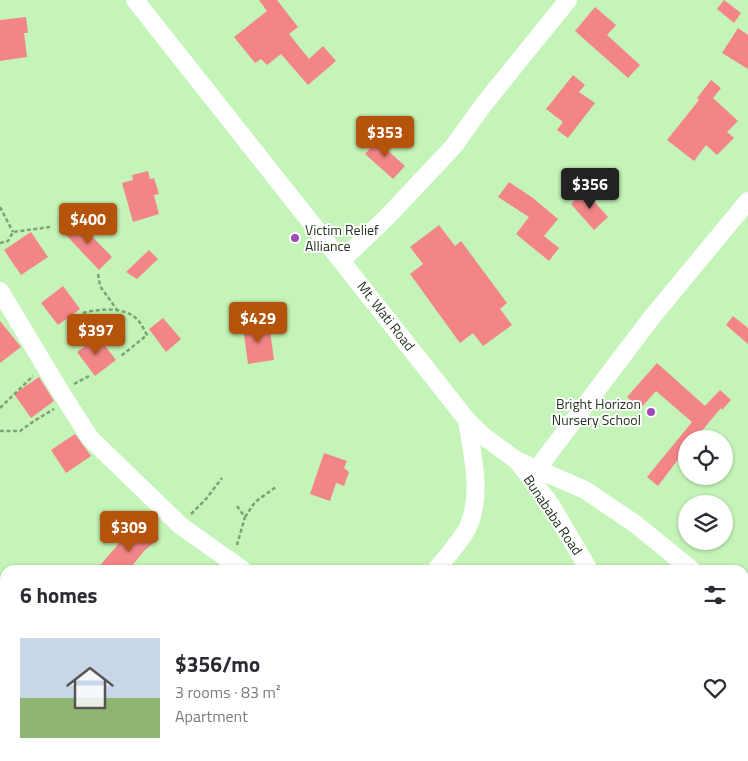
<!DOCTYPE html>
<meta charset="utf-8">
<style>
body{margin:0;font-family:"Titillium Web",sans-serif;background:#f2f2f3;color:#2b2b33;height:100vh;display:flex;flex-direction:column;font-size:19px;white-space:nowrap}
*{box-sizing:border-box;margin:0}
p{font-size:16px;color:#7c7c81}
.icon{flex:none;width:28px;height:28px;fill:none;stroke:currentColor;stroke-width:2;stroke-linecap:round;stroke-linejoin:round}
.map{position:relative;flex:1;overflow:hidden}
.drawer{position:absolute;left:0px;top:565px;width:749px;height:196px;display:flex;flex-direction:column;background:#fff;border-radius:15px 15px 0 0;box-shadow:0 1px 4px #0004}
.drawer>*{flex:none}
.fabs{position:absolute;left:678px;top:430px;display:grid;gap:10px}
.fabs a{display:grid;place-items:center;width:55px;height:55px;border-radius:50%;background:#fff;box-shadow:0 1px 4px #0004;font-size:25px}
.price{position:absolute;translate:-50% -42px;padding:0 11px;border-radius:5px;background:#b45309;color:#fff;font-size:16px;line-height:32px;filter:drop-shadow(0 1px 2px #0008)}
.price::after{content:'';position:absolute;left:50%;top:30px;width:15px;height:11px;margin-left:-8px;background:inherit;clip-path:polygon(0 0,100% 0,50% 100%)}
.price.selected{background:#222;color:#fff}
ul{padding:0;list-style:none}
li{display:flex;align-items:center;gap:15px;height:125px;padding:0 20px}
li span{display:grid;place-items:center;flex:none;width:140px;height:100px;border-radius:0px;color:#555}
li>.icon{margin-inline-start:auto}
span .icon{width:60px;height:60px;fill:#fffc;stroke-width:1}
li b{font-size:21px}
h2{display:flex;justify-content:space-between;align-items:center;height:60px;padding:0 20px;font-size:21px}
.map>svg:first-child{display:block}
.building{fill:#f38588}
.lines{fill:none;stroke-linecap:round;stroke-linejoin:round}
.path{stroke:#7fa275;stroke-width:2.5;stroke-dasharray:4 2.5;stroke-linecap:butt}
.minor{stroke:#fff;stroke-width:18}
.poi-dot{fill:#a14ab7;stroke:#fff;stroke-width:2}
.labels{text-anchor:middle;stroke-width:4;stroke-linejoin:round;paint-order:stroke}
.poi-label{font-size:14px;fill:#24361f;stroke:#fff;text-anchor:start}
.street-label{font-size:14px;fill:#24361f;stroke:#fff}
</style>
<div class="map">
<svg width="748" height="761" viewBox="0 0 748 761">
<rect width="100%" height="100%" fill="#c4f4b7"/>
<path class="building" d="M 259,0 L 277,0 L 298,27 L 289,34 L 309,59 L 323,46 L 336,61 L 308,85 L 281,54 L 267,65 L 261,59 L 255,63 L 234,37 L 267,11 Z
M 724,0 L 741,13 L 734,23 L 717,9 Z
M 595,7 L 616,25 L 607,35 L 640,65 L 628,78 L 575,31 Z
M 26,17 L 28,33 L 24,33 L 27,57 L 0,61 L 0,20 Z
M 738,28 L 748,35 L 748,69 L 722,53 Z
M 573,75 L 585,85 L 579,92 L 595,103 L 568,138 L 557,130 L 563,122 L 546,109 Z
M 711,80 L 721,88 L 713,98 L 738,121 L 727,132 L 734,138 L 717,155 L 706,145 L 694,161 L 667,140 L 699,100 L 697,98 Z
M 381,136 L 390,144 L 386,149 L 405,166 L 393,179 L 365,154 Z
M 148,171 L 150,179 L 154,178 L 159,194 L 154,195 L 159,214 L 133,222 L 122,183 L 133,180 L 132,175 Z
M 509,182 L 533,198 L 558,219 L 544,236 L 559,248 L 549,261 L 516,234 L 529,217 L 498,197 Z
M 585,191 L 608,217 L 594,230 L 571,204 Z
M 77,221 L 112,257 L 99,270 L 64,233 Z
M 439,225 L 455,246 L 461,241 L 507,303 L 500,309 L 512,325 L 483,346 L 473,333 L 460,343 L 410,274 L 423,264 L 410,247 Z
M 31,232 L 48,257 L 21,275 L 4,250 Z
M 149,250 L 158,259 L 137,279 L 126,272 Z
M 63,286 L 80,309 L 58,325 L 41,303 Z
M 733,316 L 748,328 L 748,344 L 726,325 Z
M 163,318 L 181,339 L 166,352 L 149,329 Z
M 0,321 L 21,347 L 0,363 Z
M 269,323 L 274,360 L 248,364 L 243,327 Z
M 98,337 L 116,360 L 95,376 L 77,352 Z
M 657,363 L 705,406 L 720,390 L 731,400 L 722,410 L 721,408 L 695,439 L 686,439 L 686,449 L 658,486 L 647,477 L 692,422 L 656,391 L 640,409 L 627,397 Z
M 39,377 L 54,401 L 31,418 L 14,394 Z
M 75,434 L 91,456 L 66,473 L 51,450 Z
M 324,453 L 347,461 L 344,468 L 349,472 L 344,486 L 336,483 L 330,501 L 310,494 Z
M 150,527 L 159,538 L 144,551 L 129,570 L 96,570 L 121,541 L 128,546 Z"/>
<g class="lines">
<path class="path" d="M 0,207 L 13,232
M 0,243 L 8,241 L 13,232 L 50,227
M 98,274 L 100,286 L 117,310
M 83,313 C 98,309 120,307 133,316 C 140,320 143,328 147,335 L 121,356
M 74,384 L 91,375
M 0,408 L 33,376
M 0,431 L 20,431 L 34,421 L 54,409
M 237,506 L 245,517 L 237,545
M 191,514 L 206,499 L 222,478
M 245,517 L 255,502 L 276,487
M 284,760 L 297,761"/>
<path class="minor" d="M 135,0 L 467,420 L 482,435 L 516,460 L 585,490 L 634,523 L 692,570
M 342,260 L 387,217 L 453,147 L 484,104 L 568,0
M 0,291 L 60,391 L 90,438 L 181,526 L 243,570
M 518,462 L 551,505 L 589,570
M 537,469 L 652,317 L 748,201
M 436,570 C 445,558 463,539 468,527 C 483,494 472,454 467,420
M 744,611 L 748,615
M 250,761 L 255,756
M 592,761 L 592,756"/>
</g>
<g class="poi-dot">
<circle cx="295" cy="238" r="5"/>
<circle cx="651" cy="412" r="5"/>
</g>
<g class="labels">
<g class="poi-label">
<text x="305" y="235">Victim Relief<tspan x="305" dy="16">Alliance</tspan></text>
<text x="641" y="409" text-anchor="end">Bright Horizon<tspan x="641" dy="16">Nursery School</tspan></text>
</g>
<g class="street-label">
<text transform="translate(386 316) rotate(52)" y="5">Mt. Wati Road</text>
<text transform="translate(553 515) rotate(56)" y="5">Bunababa Road</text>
</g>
</g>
</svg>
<div class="fabs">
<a><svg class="icon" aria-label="locate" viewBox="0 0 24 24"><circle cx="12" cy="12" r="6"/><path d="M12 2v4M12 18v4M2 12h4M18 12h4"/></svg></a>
<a><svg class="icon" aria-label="layers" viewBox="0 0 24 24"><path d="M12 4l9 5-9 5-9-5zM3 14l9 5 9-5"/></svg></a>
</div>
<b class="price" style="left:385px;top:158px">$353</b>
<b class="price selected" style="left:590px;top:210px">$356</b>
<b class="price" style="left:88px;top:245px">$400</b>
<b class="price" style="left:258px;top:344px">$429</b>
<b class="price" style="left:96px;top:356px">$397</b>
<b class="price" style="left:129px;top:553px">$309</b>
<section class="drawer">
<h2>6 homes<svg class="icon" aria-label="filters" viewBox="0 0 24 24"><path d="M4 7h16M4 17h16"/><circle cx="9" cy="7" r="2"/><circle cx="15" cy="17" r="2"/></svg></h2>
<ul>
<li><span style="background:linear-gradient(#c9d6e8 60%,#8fb573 0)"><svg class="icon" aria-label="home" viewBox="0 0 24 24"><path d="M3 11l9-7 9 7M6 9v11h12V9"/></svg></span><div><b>$356/mo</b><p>3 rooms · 83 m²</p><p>Apartment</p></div><svg class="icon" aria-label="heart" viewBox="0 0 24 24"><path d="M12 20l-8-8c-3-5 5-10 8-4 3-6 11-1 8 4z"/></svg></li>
</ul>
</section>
</div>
